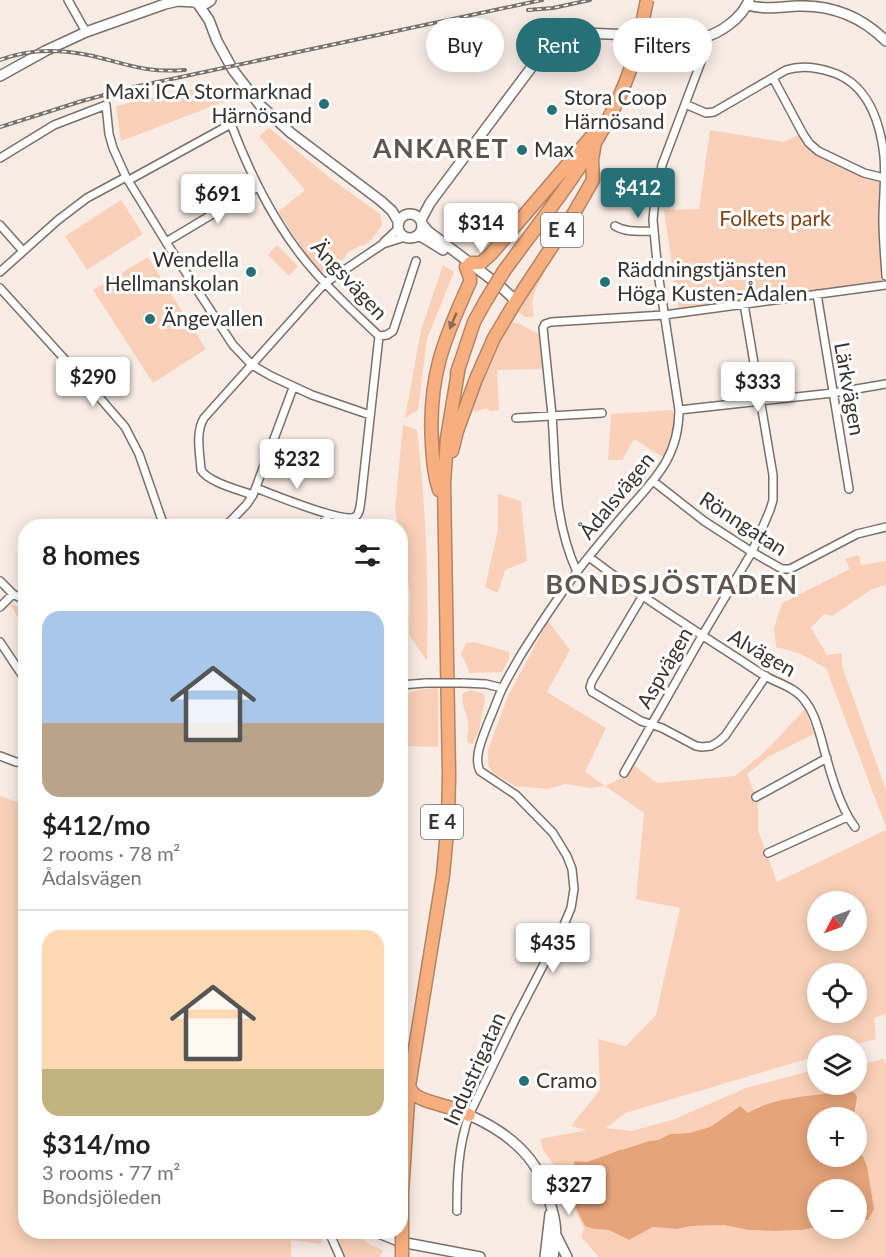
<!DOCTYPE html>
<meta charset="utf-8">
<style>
body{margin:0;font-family:Lato,sans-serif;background:#f2f2f2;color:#222;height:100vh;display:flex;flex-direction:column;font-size:22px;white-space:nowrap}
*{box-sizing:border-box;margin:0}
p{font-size:20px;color:#767676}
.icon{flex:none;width:33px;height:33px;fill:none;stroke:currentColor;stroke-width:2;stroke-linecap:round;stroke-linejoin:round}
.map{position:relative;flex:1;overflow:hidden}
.panel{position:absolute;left:18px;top:519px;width:390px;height:720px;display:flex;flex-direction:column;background:#fff;border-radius:24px;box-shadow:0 3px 15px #0003}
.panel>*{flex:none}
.banner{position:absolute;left:426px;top:18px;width:369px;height:54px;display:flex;gap:12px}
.needle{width:39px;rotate:229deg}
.tools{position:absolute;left:807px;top:891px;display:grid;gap:12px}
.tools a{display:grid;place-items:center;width:60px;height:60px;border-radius:50%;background:#fff;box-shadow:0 3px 15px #0003;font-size:30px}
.price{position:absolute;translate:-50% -51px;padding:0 14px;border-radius:6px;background:#fff;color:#222;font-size:20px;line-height:39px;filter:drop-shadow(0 2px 3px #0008)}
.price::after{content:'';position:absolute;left:50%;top:36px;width:18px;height:14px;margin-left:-9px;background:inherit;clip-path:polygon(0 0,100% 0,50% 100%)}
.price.active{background:#267077;color:#fff}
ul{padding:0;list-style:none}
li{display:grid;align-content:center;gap:12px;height:318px;padding:0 24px}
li+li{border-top:2px solid #e0e0e0}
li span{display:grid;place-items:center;height:186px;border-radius:18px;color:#555}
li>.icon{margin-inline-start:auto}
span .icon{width:108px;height:108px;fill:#fffc;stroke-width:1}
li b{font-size:26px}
h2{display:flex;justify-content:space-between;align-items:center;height:72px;padding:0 24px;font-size:26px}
.tag{padding:0 21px;border-radius:27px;background:#fff;box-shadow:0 3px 15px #0003;font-size:21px;line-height:54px}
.tag.active{background:#267077;color:#fff}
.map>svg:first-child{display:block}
.green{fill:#fad1b8;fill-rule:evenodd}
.water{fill:#e6a47a}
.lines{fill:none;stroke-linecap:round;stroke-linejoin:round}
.street-casing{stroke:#7a7069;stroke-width:10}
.secondary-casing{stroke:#7a7069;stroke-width:12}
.highway-casing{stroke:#b48464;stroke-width:15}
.street{stroke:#fff;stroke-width:7}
.secondary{stroke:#fff;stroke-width:9}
.highway{stroke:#f8af80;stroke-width:12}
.rail-casing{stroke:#78716d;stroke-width:4}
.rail{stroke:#fff;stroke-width:1.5;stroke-dasharray:4.5;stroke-linecap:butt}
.street-bridge-casing{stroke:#7a7069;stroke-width:10;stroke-linecap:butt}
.highway-bridge-casing{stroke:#b48464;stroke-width:15;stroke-linecap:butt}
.street-bridge{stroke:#fff;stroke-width:7}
.highway-bridge{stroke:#f8af80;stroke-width:12}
.oneway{fill:#8e6b54}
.poi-dot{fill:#267077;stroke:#fff;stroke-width:2}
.labels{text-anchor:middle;stroke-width:6;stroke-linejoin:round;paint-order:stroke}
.shield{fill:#fff;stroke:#73706e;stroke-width:1.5}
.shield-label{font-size:20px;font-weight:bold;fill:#373330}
.poi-label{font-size:21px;fill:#373330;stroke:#fff;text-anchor:start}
.park-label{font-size:21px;fill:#804314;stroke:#fff}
.street-label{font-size:21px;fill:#373330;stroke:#fff}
.district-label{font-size:27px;font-weight:bold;letter-spacing:1.5px;fill:#605650;stroke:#fff}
</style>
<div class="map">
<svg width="886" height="1257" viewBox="0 0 886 1257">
<rect width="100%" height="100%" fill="#f8ece5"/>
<path class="green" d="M 215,84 L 226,101 L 121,141 L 116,106 Z
M 269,128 L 334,181 L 380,214 L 382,225 L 372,239 L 365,245 L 359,246 L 347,253 L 345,258 L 324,274 L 312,263 L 278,212 L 305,190 L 259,136 Z
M 710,130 L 783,142 L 800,134 L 805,143 L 814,151 L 867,178 L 878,181 L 881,185 L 881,249 L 883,282 L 816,290 L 679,310 L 678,307 L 664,210 L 699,209 Z
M 121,200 L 143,234 L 87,270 L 65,236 Z
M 277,245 L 298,266 L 289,276 L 268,255 Z
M 148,257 L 206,349 L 153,383 L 93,290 Z
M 443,265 L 454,272 L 427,339 L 418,410 L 405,418 L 421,330 Z
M 542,271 L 545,272 L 535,290 L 532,303 L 534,317 L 525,317 L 517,311 Z
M 513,322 L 520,324 L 540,335 L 544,369 L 497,370 L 499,410 L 490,411 L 486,408 L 475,412 L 470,408 L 505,333 Z
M 672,410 L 677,417 L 670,449 L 663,457 L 634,439 L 622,460 L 608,460 L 611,414 Z
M 403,425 L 417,430 C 426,507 429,584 427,661 L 409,635 L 410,592 L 401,539 L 400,526 L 398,526 L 395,508 Z
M 498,494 L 521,501 L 527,561 L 505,570 L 498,593 L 485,587 L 498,530 Z
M 859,555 L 861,565 L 886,561 L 886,585 L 872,589 L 832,616 L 824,614 L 811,628 L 827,655 L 842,653 L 842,666 L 886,790 L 886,827 L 826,668 L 801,654 L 776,647 L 774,628 L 782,603 L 850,569 L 845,559 Z
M 10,604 L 25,609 L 25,629 Z
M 548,621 L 570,650 L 547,692 L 606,728 L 585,772 L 605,786 L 626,776 L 632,764 L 657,783 L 735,776 L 761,755 L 776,740 L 805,709 L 814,734 L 768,757 L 747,774 L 758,802 L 758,830 L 777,882 L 886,830 L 886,1014 L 874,1018 L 876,1039 L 854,1045 L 818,1046 L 817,1056 L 625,1113 L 606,1128 L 632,1131 L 675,1119 L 746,1088 L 817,1069 L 818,1084 L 856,1084 L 857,1066 L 883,1059 L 886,1064 L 886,1257 L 599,1257 L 581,1237 L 584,1229 L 566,1192 L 560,1173 L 543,1150 L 540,1139 L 587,1130 L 571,1126 L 600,1090 L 598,1039 L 626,1046 L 656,1015 L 680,908 L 636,899 L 644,813 L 605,786 L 591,788 L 565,784 L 548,789 L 515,786 L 493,773 L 488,765 L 488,750 L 508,696 ZM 818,902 L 856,902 L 856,940 L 818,940 ZM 818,974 L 856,974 L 856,1012 L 818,1012 ZM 857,1104 L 854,1117 L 856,1118 L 857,1131 L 859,1136 L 860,1150 L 867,1166 L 868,1219 L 857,1219 L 856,1228 L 818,1228 L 817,1227 L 802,1230 L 775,1231 L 748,1230 L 724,1225 L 691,1226 L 677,1229 L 653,1227 L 629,1240 L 609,1230 L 594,1229 L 569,1188 L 571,1179 L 586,1162 L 607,1155 L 619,1150 L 625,1149 L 649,1141 L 658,1140 L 670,1134 L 689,1133 L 710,1127 L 739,1106 L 748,1113 L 759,1106 Z
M 474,642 L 509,652 L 509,659 L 502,672 L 469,673 L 468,668 L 461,654 L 466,643 Z
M 438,688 L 438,747 L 401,746 L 400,702 C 407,689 425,689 438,688 Z
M 471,690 L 484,694 L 485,699 L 479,730 L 473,744 L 468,743 C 466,736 469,730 468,723 C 467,712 460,703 463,693 Z
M 0,796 L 14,801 L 25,802 L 26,1232 L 321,1232 L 324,1234 L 321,1244 L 291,1240 L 291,1257 L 0,1257 Z
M 336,1232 L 352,1232 L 369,1244 L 383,1250 L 380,1257 L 343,1257 Z"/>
<path class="water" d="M 846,1092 L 854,1092 L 857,1097 L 854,1117 L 818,1118 L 818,1156 L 856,1156 L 857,1131 L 859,1136 L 860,1150 L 867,1166 L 874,1209 L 868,1220 L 857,1219 L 856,1190 L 818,1190 L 817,1227 L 802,1230 L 775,1231 L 748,1230 L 724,1225 L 691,1226 L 677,1229 L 653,1227 L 629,1240 L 609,1230 L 594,1229 L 585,1226 L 578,1212 L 569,1188 L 571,1179 L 571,1170 L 575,1161 L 586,1162 L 607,1155 L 619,1150 L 625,1149 L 649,1141 L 658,1140 L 670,1134 L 689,1133 L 710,1127 L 740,1106 L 748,1113 C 773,1097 816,1095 846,1092 Z"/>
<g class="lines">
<defs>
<path id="street" d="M 68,0 L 86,32
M 773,78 L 803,134 L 809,143 L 818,151 L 864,173 L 884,178
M 685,104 L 706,113 L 714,112 L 786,70 C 801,65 816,67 831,72 C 867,83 880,121 884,156 C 886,177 883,199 883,220 C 883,239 885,257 886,276
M 0,158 L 54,125 L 106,105 L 109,134 L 113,148 L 126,177 L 166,242 L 233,345 L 252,365 L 271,376 L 312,395 L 370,415
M 129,180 L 231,124 C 251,177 277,229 314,271 C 334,294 357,315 379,336
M 0,225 L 23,251
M 615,226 C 627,233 640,231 654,231
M 166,242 L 258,187
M 384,242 L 399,228
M 0,272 L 58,220 L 87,198 L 126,177
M 0,288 L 99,397 L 125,427 L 139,454 L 164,526
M 817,294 L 849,489
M 379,336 L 387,335 L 393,331 L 416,261
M 679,410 L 833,393 L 886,384
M 516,418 L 602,413
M 653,481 L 704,521 L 752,552 L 782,569 L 790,569 L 857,534 L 886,527
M 256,488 C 272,494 342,523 355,517 C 360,514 360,506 361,500 L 379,336
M 253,495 C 239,490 208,482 201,470 C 200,453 195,433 204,418 L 325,283 L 383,244 L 405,237
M 226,526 L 247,504 L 253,495 L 293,388
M 321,526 L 329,515
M 589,557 C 640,596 694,630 748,665 C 754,669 760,673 767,677 C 780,684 796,688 805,701 C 814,712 817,725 821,738 C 828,764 839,807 855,827
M 577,572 C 553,519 556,470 552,415 C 549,386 546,357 543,328 L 545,324 L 551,322 L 664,315 L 886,285
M 0,581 L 13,594 L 26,601
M 642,597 L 592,681 L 590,687 L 592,692 L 641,721 L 662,728 L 696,746 L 702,747 L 711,746 L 718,742 L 725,736 L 766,676
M 0,607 L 13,594
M 0,642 L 26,681
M 463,683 L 486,684 L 502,688
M 400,685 L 426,683
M 0,756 L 16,762 L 26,763
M 624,773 L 702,636 L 752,552 L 770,510 L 773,500 L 773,475 L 744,304
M 756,797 L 827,758
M 768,853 L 847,817
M 457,1211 C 457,1178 458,1147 469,1115 L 516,1018 L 563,927 L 571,908 L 574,889 L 572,869 L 567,856 L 553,833 L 516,795 L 480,771 C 473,757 483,737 488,723 C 493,712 497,700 502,689 C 508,677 515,665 522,653 C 539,626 557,599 576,573 C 592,552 609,532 626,512 C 655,479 679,457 679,410 L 658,273 L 653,220 L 654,209 L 662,165 L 704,54 L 702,38
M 329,1232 L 340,1257"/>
<path id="secondary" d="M 194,2 C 200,6 206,5 211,0
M 198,4 L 209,20 L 217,41 L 233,70 L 260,105 L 291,133 L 381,201 L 392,211 L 399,223
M 747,5 C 766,10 780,7 798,6 C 832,5 862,17 886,41
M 0,76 L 45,51 L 86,32 L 165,4 L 178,1 L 195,2
M398 226a12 12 0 1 1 24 0a12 12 0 1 1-24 0Z
M 421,220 L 430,203 L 546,48 L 554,43 L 572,34 L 584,33 L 702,38 C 721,33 742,18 749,0
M 422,224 L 428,231 L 500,286 L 516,301
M 416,236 L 422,237 L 443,250
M 469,1115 C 503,1130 534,1153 546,1189 C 548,1194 548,1198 550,1203 C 557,1224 557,1235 553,1257
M 376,1232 L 401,1242 L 480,1257
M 556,1235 L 567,1257
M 545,1257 L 550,1214"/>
<path id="highway" d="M 470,263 L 481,263 L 491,254 L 592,136
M 504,271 C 554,202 614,133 637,48
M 457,373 L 474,322 L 485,302
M 452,451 L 457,431 L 476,379 L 494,338 L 516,301 L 574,213 L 593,180 L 592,160 L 595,142
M 439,490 C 434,475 433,460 432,444 C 428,378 443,341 470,282 L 470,278 L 466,267
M 409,1086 C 410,1089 411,1091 414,1094 C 423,1103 454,1106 469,1115
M 402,1231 L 402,1192 L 409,1086 L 443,875 L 448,821 L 449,775 L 444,483 L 447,438 L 459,366"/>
</defs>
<use href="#street" class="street-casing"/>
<use href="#secondary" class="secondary-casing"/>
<use href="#highway" class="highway-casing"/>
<use href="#street" class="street"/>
<use href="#secondary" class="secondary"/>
<use href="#highway" class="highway"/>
<defs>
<path id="rail" d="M 528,10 L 553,8 L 590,0
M 0,60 C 28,49 59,49 88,55 C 108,59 127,66 147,69 C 160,71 172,71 185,70
M 0,127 L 82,101 L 134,87 L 542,0"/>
</defs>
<use href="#rail" class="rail-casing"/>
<use href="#rail" class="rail"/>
<defs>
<path id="street-bridge" d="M 426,683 L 463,683"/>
<path id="highway-bridge" d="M 637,48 L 647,0
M 485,302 L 504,271
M 402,1231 L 402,1257"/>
</defs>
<use href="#street-bridge" class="street-bridge-casing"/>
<use href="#highway-bridge" class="highway-bridge-casing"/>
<use href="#street-bridge" class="street-bridge"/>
<use href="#highway-bridge" class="highway-bridge"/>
</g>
<defs><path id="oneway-solid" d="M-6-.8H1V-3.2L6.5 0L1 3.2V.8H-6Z" transform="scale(1.5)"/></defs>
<use class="oneway" href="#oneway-solid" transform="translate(453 321) rotate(113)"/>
<g class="poi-dot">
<circle cx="324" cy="104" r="6"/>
<circle cx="552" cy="110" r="6"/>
<circle cx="522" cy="150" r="6"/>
<circle cx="251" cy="272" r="6"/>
<circle cx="605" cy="282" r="6"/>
<circle cx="150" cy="319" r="6"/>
<circle cx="524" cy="1081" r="6"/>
</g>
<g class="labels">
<g class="shield">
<rect x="541" y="213" width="42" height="34" rx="4.5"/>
<rect x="421" y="805" width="42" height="34" rx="4.5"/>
</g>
<g class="shield-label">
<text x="562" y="237">E 4</text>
<text x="442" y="829">E 4</text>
</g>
<g class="poi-label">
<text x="312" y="99" text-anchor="end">Maxi ICA Stormarknad<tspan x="312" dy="24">Härnösand</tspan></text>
<text x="564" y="105">Stora Coop<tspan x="564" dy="24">Härnösand</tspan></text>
<text x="534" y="157">Max</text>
<text x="239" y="267" text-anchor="end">Wendella<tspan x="239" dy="24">Hellmanskolan</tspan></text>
<text x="617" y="277">Räddningstjänsten<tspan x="617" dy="24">Höga Kusten-Ådalen</tspan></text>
<text x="162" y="326">Ängevallen</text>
<text x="536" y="1088">Cramo</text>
</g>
<g class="park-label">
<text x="775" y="226">Folkets park</text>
</g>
<g class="street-label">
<text transform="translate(349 280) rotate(47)" y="7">Ängsvägen</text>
<text transform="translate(849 389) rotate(80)" y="7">Lärkvägen</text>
<text transform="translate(617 496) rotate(-51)" y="7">Ådalsvägen</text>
<text transform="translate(743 524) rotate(33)" y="7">Rönngatan</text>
<text transform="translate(762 653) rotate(30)" y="7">Alvägen</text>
<text transform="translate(665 668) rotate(-60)" y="7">Aspvägen</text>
<text transform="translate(475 1069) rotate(-66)" y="7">Industrigatan</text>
</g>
<g class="district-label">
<text x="441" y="158">ANKARET</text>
<text x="672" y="594">BONDSJÖSTADEN</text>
</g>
</g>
</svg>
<div class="tools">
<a><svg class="needle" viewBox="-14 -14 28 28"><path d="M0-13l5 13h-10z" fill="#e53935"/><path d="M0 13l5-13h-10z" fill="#767676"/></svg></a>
<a><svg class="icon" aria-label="locate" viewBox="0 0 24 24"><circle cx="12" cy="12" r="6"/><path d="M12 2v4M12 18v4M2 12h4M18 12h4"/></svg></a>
<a><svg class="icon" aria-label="layers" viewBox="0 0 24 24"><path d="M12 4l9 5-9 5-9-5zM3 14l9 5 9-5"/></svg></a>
<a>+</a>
<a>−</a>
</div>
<b class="price active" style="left:638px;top:219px">$412</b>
<b class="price" style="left:218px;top:225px">$691</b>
<b class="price" style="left:481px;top:254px">$314</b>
<b class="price" style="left:93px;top:408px">$290</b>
<b class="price" style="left:758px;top:413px">$333</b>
<b class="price" style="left:297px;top:490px">$232</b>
<b class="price" style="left:553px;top:974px">$435</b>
<b class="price" style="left:569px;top:1216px">$327</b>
<div class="banner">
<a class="tag">Buy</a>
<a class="tag active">Rent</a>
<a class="tag">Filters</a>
</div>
<section class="panel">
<h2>8 homes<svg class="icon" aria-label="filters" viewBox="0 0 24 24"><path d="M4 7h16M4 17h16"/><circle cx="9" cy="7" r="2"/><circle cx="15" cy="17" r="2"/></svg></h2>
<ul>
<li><span style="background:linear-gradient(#a9c7e8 60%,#b9a48a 0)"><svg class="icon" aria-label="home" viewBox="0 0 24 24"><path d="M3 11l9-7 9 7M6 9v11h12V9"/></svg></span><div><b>$412/mo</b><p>2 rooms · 78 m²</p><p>Ådalsvägen</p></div></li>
<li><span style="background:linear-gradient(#ffd9b3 75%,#c2b280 0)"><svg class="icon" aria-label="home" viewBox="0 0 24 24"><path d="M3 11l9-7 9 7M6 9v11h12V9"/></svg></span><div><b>$314/mo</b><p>3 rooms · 77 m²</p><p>Bondsjöleden</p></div></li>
</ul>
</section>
</div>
